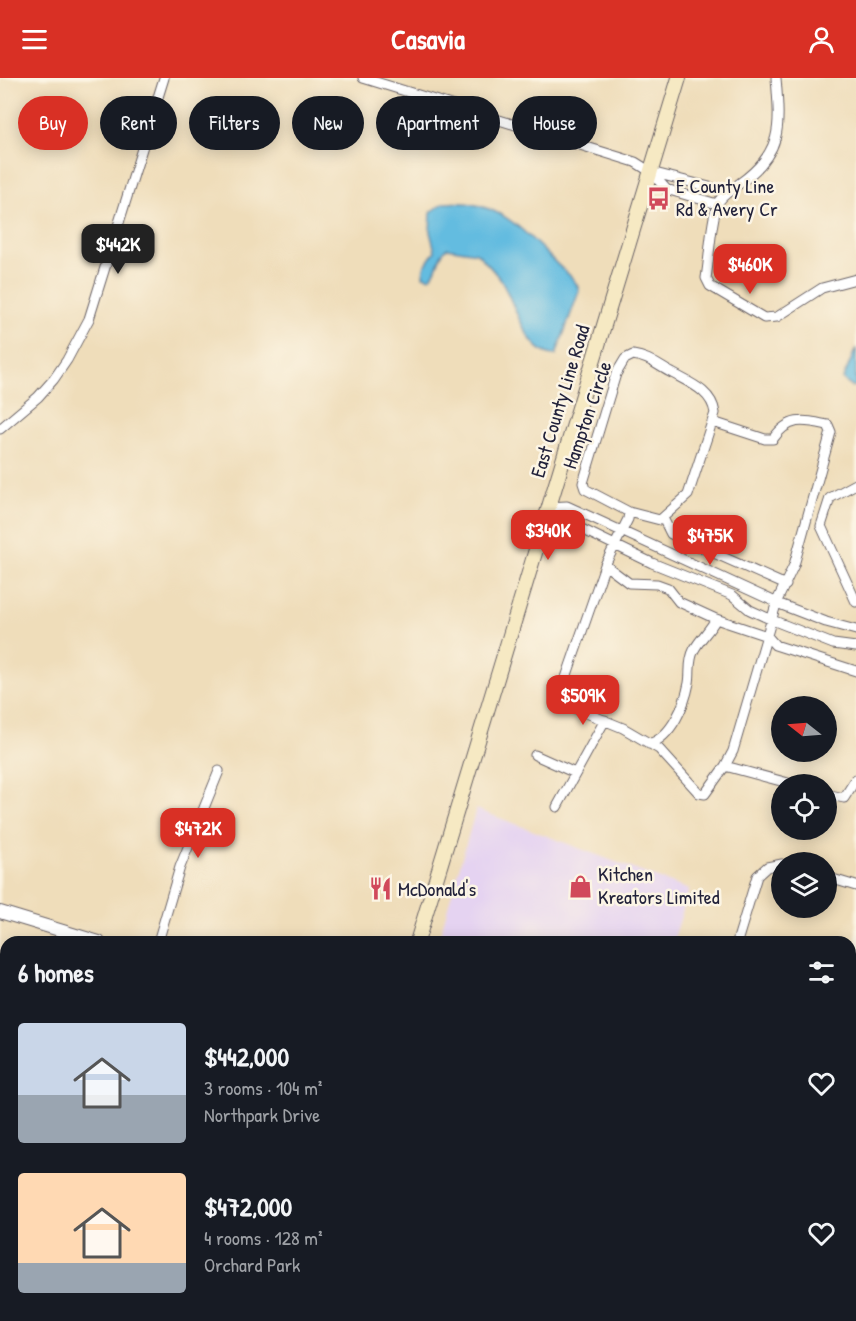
<!DOCTYPE html>
<meta charset="utf-8">
<style>
body{margin:0;font-family:"Patrick Hand",sans-serif;background:#242831;color:#f1f3f6;height:100vh;display:flex;flex-direction:column;font-size:22px;white-space:nowrap}
*{box-sizing:border-box;margin:0}
p{font-size:20px;color:#9ea1a6}
.icon{flex:none;width:33px;height:33px;fill:none;stroke:currentColor;stroke-width:2;stroke-linecap:round;stroke-linejoin:round}
.map{position:relative;flex:1;overflow:hidden}
.side{position:absolute;left:0px;top:858px;width:856px;height:386px;display:flex;flex-direction:column;background:#171b24;border-radius:18px 18px 0 0;box-shadow:0 3px 15px #0003}
.side>*{flex:none}
.hud{position:absolute;left:18px;top:18px;width:820px;height:54px;display:flex;gap:12px}
.needle{width:39px;rotate:287deg}
.buttons{position:absolute;left:771px;top:618px;display:grid;gap:12px}
.buttons a{display:grid;place-items:center;width:66px;height:66px;border-radius:50%;background:#171b24;box-shadow:0 3px 15px #0003;font-size:30px}
.price{position:absolute;translate:-50% -51px;padding:0 14px;border-radius:12px;background:#d93025;color:#fff;font-size:20px;line-height:39px;filter:drop-shadow(0 2px 3px #0008)}
.price::after{content:'';position:absolute;left:50%;top:36px;width:18px;height:14px;margin-left:-9px;background:inherit;clip-path:polygon(0 0,100% 0,50% 100%)}
.price.active{background:#222;color:#fff}
ul{padding:0;list-style:none}
li{display:flex;align-items:center;gap:18px;height:150px;padding:0 18px}
li span{display:grid;place-items:center;flex:none;width:168px;height:120px;border-radius:6px;color:#555}
li>.icon{margin-inline-start:auto}
span .icon{width:72px;height:72px;fill:#fffc;stroke-width:1}
li b{font-size:26px}
h2{display:flex;justify-content:space-between;align-items:center;height:72px;padding:0 18px;font-size:26px}
.chip{padding:0 21px;border-radius:27px;background:#171b24;box-shadow:0 3px 15px #0003;font-size:21px;line-height:54px}
.chip.active{background:#d93025;color:#fff}
header{display:flex;justify-content:space-between;align-items:center;height:78px;padding:0 18px;background:#d93025;color:#fff;font-size:27px;font-weight:700}
.map>svg:first-child{display:block}
.built{fill:#e5d3f1}
.forest{fill:#6cbe8a;stroke:#477062;stroke-width:1.5}
.water{fill:#63bce0;stroke:#426f8e;stroke-width:1.5}
.lines{fill:none;stroke-linecap:round;stroke-linejoin:round}
.minor-casing{stroke:#6a6367;stroke-width:11}
.tertiary-casing{stroke:#6a6367;stroke-width:14}
.secondary-casing{stroke:#6a6367;stroke-width:16}
.minor{stroke:#fff;stroke-width:9}
.tertiary{stroke:#fff;stroke-width:12}
.secondary{stroke:#f6e9c3;stroke-width:14}
.labels{text-anchor:middle;stroke-width:5;stroke-linejoin:round;paint-order:stroke}
.poi-label{font-size:20px;fill:#22223b;stroke:#fcf5e5;text-anchor:start}
.street-label{font-size:20px;fill:#22223b;stroke:#fcf5e5}
</style>
<header><svg class="icon" aria-label="menu" viewBox="0 0 24 24"><path d="M4 6h16M4 12h16M4 18h16"/></svg>Casavia<svg class="icon" aria-label="person" viewBox="0 0 24 24"><circle cx="12" cy="8" r="4"/><path d="M4 21q1-7 8-7t8 7"/></svg></header>
<div class="map">
<svg width="856" height="1243" viewBox="0 0 856 1243">
<rect width="100%" height="100%" fill="#fcf5e5"/>
<filter id="ink" filterUnits="userSpaceOnUse"><feTurbulence type="fractalNoise" baseFrequency=".0167" numOctaves="2"/><feDisplacementMap in="SourceGraphic" scale="12" xChannelSelector="R" yChannelSelector="G"/><feConvolveMatrix kernelMatrix="1 2 1 2 8 2 1 2 1" color-interpolation-filters="sRGB"/></filter>
<filter id="wash" filterUnits="userSpaceOnUse"><feTurbulence type="fractalNoise" baseFrequency=".008" numOctaves="4" result="noise"/><feDisplacementMap in="SourceGraphic" scale="24" xChannelSelector="R" yChannelSelector="G"/><feGaussianBlur stdDeviation="1.35" result="paint"/><feColorMatrix in="noise" values="0 0 0 0 0 0 0 0 0 0 0 0 0 0 0 0 0 1.4 0 .05"/><feComposite in="paint" operator="in"/></filter>
<g filter="url(#wash)">
<rect width="100%" height="100%" fill="#efddba"/>
<path class="built" d="M 476,731 L 689,812 L 673,864 L 438,864 Z
M 0,1178 L 6,1180 L 6,1238 L 76,1238 L 79,1243 L 0,1243 Z"/>
<path class="forest" d="M 0,1064 L 6,1066 L 6,1171 L 0,1169 Z
M 89,1238 L 200,1238 L 198,1243 L 92,1243 Z"/>
<path class="water" d="M 444,125 C 496,120 521,150 555,184 C 564,194 576,199 579,213 L 556,277 C 527,278 514,223 502,204 C 495,193 485,184 477,175 L 447,170 C 437,178 439,191 430,200 L 423,198 L 424,189 L 435,173 L 430,154 L 431,134 Z
M 856,270 L 856,308 L 852,309 L 843,301 Z"/>
</g>
<g filter="url(#ink)">
<g class="lines">
<defs>
<path id="minor" d="M 363,0 L 635,84 L 651,94
M 776,0 C 780,49 783,74 740,105 C 733,111 720,118 717,127 C 710,149 710,177 706,200 L 710,208 L 764,240 L 777,239 L 822,210 L 856,201
M 717,126 L 666,111 L 651,94 L 729,114
M 633,277 C 649,279 658,288 672,295 C 690,305 712,313 715,335 L 688,417 L 660,442 L 629,434 L 585,411 L 583,405 L 616,296 L 625,281 Z
M 713,344 L 765,361 L 773,361 C 789,338 804,342 828,347 L 831,354 L 794,487 L 777,523 L 733,673 L 725,688
M 0,351 L 38,319 L 54,301 L 67,282 L 89,241 L 164,0
M 856,406 L 830,420 L 821,448 L 856,524
M 548,429 L 563,442 L 652,485 L 732,517 L 750,532 L 772,542 L 833,566 L 856,569
M 548,429 L 567,428 L 782,527 L 826,544 L 856,552
M 629,434 L 628,441 L 605,487 L 560,617 L 562,625 L 623,650 L 659,671 L 699,715 L 705,716 L 725,688 L 792,706
M 663,440 L 671,456 L 786,507
M 605,487 L 629,505 L 657,506 L 668,510 L 679,524 L 716,541 L 767,558 L 775,567 L 856,593
M 649,666 C 672,659 685,626 689,605 C 691,594 688,583 694,572 C 700,561 710,552 716,541
M 535,677 L 575,695
M 826,716 L 844,720 L 856,701
M 557,729 L 605,642
M 826,799 L 856,808
M 158,864 L 180,789 L 219,693
M 737,864 L 757,798 L 767,789 L 782,786
M 850,903 L 856,885
M 0,1195 L 6,1197
M 850,1212 L 856,1198
M 64,1238 L 68,1243
M 795,1238 L 809,1243
M 297,1239 L 312,1243
M 614,1243 L 616,1238
M 725,1243 L 727,1238
M 838,1243 L 841,1238"/>
<path id="tertiary" d="M 0,834 L 99,864
M 850,1137 L 856,1139"/>
<path id="secondary" d="M 417,864 L 679,0
M 294,1243 L 297,1238"/>
</defs>
<use href="#minor" class="minor-casing"/>
<use href="#tertiary" class="tertiary-casing"/>
<use href="#secondary" class="secondary-casing"/>
<use href="#minor" class="minor"/>
<use href="#tertiary" class="tertiary"/>
<use href="#secondary" class="secondary"/>
</g>
</g>
<defs>
<symbol id="bus-bare" viewBox="-9 -9 18 18"><path d="M-5-6H5V4H4V6H2V4H-2V6H-4V4H-5ZM-3.5-4V0h7V-4ZM-3.5 1.2v1.5H-2V1.2ZM2 1.2v1.5H3.5V1.2Z" fill="#d1495b" stroke="#fcf5e5" stroke-width="2.5" paint-order="stroke"/></symbol>
<symbol id="shop-bare" viewBox="-9 -9 18 18"><path d="M-5-2.5h2.3a2.7 3.5 0 0 1 5.4 0H5L5.5 6h-11ZM-1.5-2.5h3a1.5 2.3 0 0 0-3 0Z" fill="#d1495b" stroke="#fcf5e5" stroke-width="2.5" paint-order="stroke"/></symbol>
<symbol id="restaurant-bare" viewBox="-9 -9 18 18"><path d="M-5-6h1v4h1v-4h1v4h1v-4h1v5L-1.5 .5V6h-2V.5L-5-1ZM5-6V6H3V1.5H1.5Q1.5-4 5-6Z" fill="#d1495b" stroke="#fcf5e5" stroke-width="2.5" paint-order="stroke"/></symbol>
</defs>
<g fill-rule="evenodd">
<use href="#bus-bare" x="642" y="104" width="33" height="33"/>
<use href="#shop-bare" x="564" y="792" width="33" height="33"/>
<use href="#restaurant-bare" x="364" y="794" width="33" height="33"/>
</g>
<g class="labels">
<g class="poi-label">
<text x="676" y="115">E County Line<tspan x="676" dy="23">Rd &amp; Avery Cr</tspan></text>
<text x="598" y="803">Kitchen<tspan x="598" dy="23">Kreators Limited</tspan></text>
<text x="398" y="818">McDonald's</text>
</g>
<g class="street-label">
<text transform="translate(560 323) rotate(-73)" y="7">East County Line Road</text>
<text transform="translate(587 337) rotate(-71)" y="7">Hampton Circle</text>
</g>
</g>
</svg>
<div class="buttons">
<a><svg class="needle" viewBox="-14 -14 28 28"><path d="M0-13l5 13h-10z" fill="#e53935"/><path d="M0 13l5-13h-10z" fill="#9ea1a6"/></svg></a>
<a><svg class="icon" aria-label="locate" viewBox="0 0 24 24"><circle cx="12" cy="12" r="6"/><path d="M12 2v4M12 18v4M2 12h4M18 12h4"/></svg></a>
<a><svg class="icon" aria-label="layers" viewBox="0 0 24 24"><path d="M12 4l9 5-9 5-9-5zM3 14l9 5 9-5"/></svg></a>
</div>
<b class="price active" style="left:118px;top:197px">$442K</b>
<b class="price" style="left:750px;top:217px">$460K</b>
<b class="price" style="left:548px;top:483px">$340K</b>
<b class="price" style="left:710px;top:488px">$475K</b>
<b class="price" style="left:583px;top:648px">$509K</b>
<b class="price" style="left:198px;top:781px">$472K</b>
<div class="hud">
<a class="chip active">Buy</a>
<a class="chip">Rent</a>
<a class="chip">Filters</a>
<a class="chip">New</a>
<a class="chip">Apartment</a>
<a class="chip">House</a>
</div>
<section class="side">
<h2>6 homes<svg class="icon" aria-label="filters" viewBox="0 0 24 24"><path d="M4 7h16M4 17h16"/><circle cx="9" cy="7" r="2"/><circle cx="15" cy="17" r="2"/></svg></h2>
<ul>
<li><span style="background:linear-gradient(#c9d6e8 60%,#9aa5b1 0)"><svg class="icon" aria-label="home" viewBox="0 0 24 24"><path d="M3 11l9-7 9 7M6 9v11h12V9"/></svg></span><div><b>$442,000</b><p>3 rooms · 104 m²</p><p>Northpark Drive</p></div><svg class="icon" aria-label="heart" viewBox="0 0 24 24"><path d="M12 20l-8-8c-3-5 5-10 8-4 3-6 11-1 8 4z"/></svg></li>
<li><span style="background:linear-gradient(#ffd9b3 75%,#9aa5b1 0)"><svg class="icon" aria-label="home" viewBox="0 0 24 24"><path d="M3 11l9-7 9 7M6 9v11h12V9"/></svg></span><div><b>$472,000</b><p>4 rooms · 128 m²</p><p>Orchard Park</p></div><svg class="icon" aria-label="heart" viewBox="0 0 24 24"><path d="M12 20l-8-8c-3-5 5-10 8-4 3-6 11-1 8 4z"/></svg></li>
</ul>
</section>
</div>
